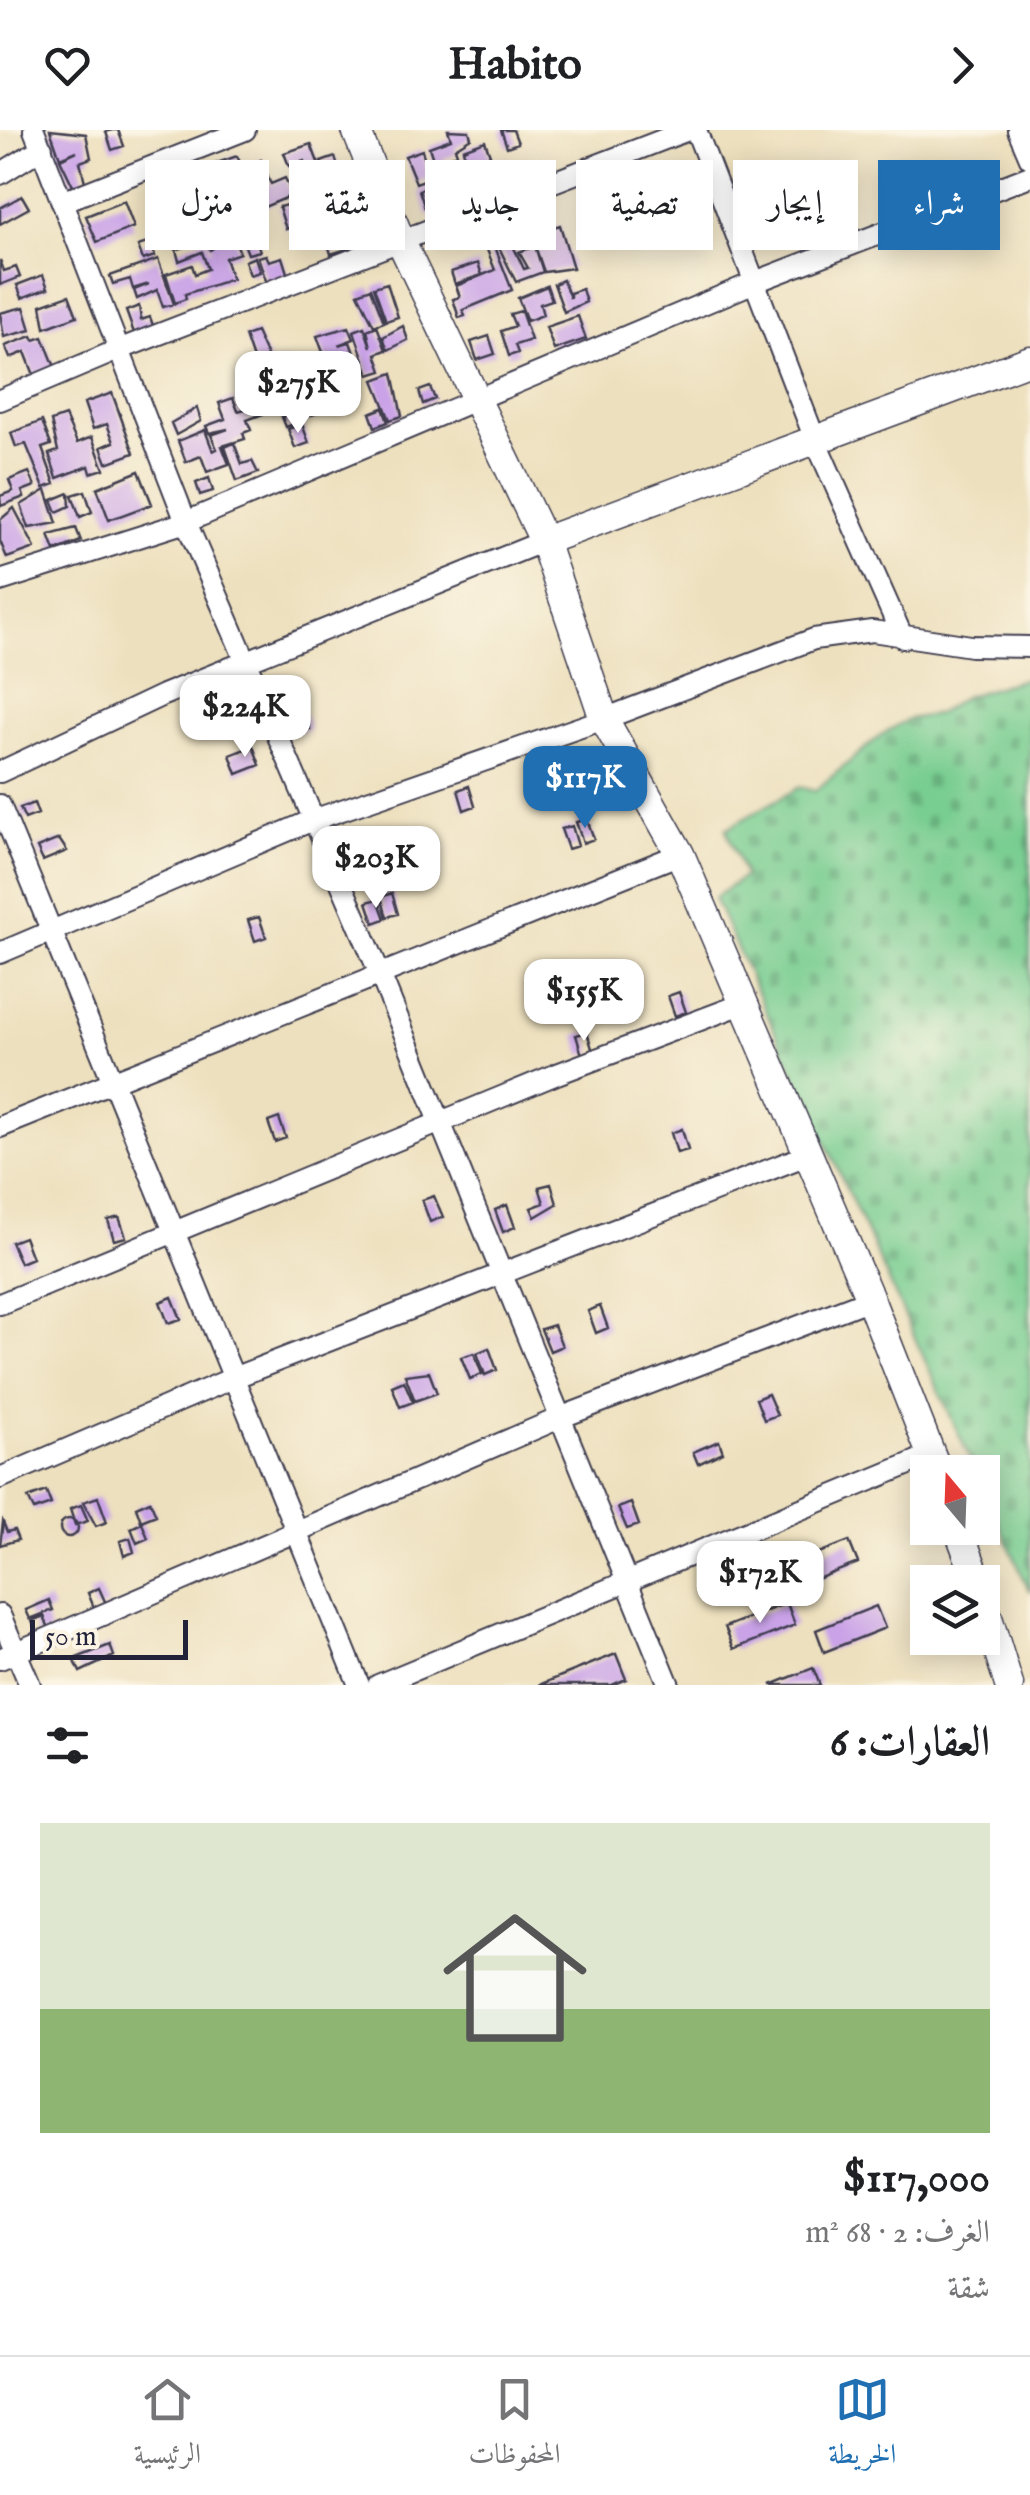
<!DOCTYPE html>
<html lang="ar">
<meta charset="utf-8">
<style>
body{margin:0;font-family:"IM FELL English",Amiri,serif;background:#f2f2f2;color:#202124;direction:rtl;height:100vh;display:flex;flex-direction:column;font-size:38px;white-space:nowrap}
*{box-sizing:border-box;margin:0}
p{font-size:32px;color:#757577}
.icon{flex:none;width:55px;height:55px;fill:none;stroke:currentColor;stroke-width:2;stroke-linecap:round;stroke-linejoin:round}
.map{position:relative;height:1555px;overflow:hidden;direction:ltr}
.details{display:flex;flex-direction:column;background:#fff;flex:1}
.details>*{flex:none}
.banner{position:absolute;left:30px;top:30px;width:970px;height:90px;direction:rtl;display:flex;gap:20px}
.needle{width:65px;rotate:341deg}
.buttons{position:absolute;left:910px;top:1325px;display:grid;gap:20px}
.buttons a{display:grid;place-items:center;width:90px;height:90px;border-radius:0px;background:#fff;box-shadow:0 5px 25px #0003;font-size:50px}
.scale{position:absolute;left:30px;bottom:25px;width:158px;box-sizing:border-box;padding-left:10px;border:5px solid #22223b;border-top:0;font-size:28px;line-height:35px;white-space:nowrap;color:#22223b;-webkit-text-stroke:8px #fcf5e5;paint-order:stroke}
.price{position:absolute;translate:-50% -85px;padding:0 22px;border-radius:20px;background:#fff;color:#222;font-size:32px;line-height:65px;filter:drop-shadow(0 2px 5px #0008)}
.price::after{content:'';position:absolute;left:50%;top:60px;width:30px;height:22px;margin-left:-15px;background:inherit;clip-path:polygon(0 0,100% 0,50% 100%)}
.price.selected{background:#1f6fb2;color:#fff}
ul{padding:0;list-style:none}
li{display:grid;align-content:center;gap:20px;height:530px;padding:0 40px}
li span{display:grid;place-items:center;height:310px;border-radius:0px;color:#555}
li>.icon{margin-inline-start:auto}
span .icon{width:180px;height:180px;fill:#fffc;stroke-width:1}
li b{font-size:42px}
h2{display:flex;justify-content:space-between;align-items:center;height:120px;padding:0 40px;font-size:42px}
.pill{padding:0 35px;border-radius:0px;background:#fff;box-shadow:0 5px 25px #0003;font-size:35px;line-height:90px}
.pill.selected{background:#1f6fb2;color:#fff}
header{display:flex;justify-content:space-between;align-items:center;height:130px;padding:0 40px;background:#fff;font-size:45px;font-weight:700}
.tabs{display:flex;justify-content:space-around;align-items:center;height:140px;border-top:2px solid #e0e0e0;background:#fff;font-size:28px;color:#757577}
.tabs a{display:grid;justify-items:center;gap:5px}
.tabs .selected{color:#1f6fb2}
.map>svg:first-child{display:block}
.cemetery{fill:url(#cemetery-stones);stroke:#4d7866;stroke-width:2.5}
.building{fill:#c9a2e7}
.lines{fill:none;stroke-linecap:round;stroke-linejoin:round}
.minor-casing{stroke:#403e4f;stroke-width:24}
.tertiary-casing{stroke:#403e4f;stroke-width:31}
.minor{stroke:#fff;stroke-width:20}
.tertiary{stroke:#fff;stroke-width:28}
</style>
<header><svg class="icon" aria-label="forward" viewBox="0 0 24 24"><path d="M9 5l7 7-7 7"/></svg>Habito<svg class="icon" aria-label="heart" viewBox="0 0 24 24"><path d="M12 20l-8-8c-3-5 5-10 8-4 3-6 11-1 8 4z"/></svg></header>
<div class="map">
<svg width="1030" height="1555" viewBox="0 0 1030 1555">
<defs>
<pattern id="cemetery-stones" width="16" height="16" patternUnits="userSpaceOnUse" patternTransform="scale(2.5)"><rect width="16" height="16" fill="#78cd91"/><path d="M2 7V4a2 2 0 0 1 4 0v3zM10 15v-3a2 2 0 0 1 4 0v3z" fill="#68b07e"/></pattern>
</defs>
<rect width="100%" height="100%" fill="#fcf5e5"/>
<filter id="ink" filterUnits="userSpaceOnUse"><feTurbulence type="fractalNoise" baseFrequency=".01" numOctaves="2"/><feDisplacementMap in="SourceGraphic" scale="20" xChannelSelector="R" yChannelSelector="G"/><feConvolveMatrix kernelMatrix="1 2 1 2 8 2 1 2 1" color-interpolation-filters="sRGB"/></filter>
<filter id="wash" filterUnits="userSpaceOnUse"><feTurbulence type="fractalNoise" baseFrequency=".0048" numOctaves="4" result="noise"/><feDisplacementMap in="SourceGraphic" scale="40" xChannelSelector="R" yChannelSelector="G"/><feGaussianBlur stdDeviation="2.25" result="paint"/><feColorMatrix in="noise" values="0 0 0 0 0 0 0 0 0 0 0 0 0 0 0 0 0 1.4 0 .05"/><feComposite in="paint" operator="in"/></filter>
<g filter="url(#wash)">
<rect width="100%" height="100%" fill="#ede0be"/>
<path class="cemetery" d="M 1030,547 L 1030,1462 L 983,1358 L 982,1342 L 976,1342 L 714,768 L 745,746 L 726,699 L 800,657 L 815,661 L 881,605 L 909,589 L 937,584 L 964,567 Z"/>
<g id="blocks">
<path class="building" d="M 50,0 L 86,4 L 91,28 L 80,32 L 85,52 L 73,56 L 60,29 L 77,21 L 60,28 Z
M 112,0 L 118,0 L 124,16 L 112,20 L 106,2 Z
M 448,0 L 469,1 L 471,8 L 455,18 L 457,24 L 443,29 L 445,36 L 436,39 L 429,17 L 451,9 Z
M 501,0 L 513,0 L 518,13 L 507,17 Z
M 485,11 L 491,28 L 495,32 L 508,28 L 513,42 L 495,48 L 493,42 L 486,44 L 479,27 L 483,41 L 470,46 L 463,19 Z
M 311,14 L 322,43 L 309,47 L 304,31 L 289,36 L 284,23 Z
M 422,20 L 430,48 L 416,53 L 405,26 Z
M 237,26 L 247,47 L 236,50 L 233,38 L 232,43 L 221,46 L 217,33 Z
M 335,27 L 343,50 L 331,53 L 321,32 Z
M 261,30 L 268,46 L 256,51 L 249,35 Z
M 459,31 L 472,68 L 458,72 L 446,36 Z
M 268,48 L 271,54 L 285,48 L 293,65 L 262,78 L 255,66 L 261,79 L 252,83 L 242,58 Z
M 448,48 L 457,75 L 427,85 L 419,60 Z
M 316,49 L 320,62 L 315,67 L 330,62 L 338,85 L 324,89 L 322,84 L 286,99 L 279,77 L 290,74 L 297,88 L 295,83 L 308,79 L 296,56 Z
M 22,66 L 29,78 L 0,94 L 0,78 Z
M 124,71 L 134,97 L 97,112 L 86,86 Z
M 355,76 L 358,85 L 341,91 L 338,81 Z
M 239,83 L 243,96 L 217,104 L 232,102 L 240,123 L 225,128 L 232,149 L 185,164 L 186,169 L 175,173 L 166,144 L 192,135 L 195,144 L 208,139 L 202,122 L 179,131 L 176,120 L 206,109 L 210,120 L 212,119 L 203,97 Z
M 323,86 L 326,97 L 359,87 L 362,96 L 345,105 L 364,98 L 369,112 L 331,124 L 328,114 L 321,116 L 310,90 Z
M 560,95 L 573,138 L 544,142 L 535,116 L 543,142 L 516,152 L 492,103 L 505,99 L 524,139 L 528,138 L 519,122 L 530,118 L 525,104 L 541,99 L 546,112 L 544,100 Z
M 490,104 L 512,160 L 463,180 L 465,186 L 459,188 L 453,169 L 460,167 L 456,156 L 495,140 L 482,107 Z
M 255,107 L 260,121 L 248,124 L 243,111 Z
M 150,112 L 155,126 L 143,130 L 138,116 Z
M 266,125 L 269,131 L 282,127 L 288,146 L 267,154 L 258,127 Z
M 255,127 L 260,142 L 250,145 L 245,131 Z
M 158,129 L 174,174 L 163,177 L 157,160 L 137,169 L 134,160 L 149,154 L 133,159 L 130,149 L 113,154 L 110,146 Z
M 0,130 L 4,141 L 16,137 L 20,147 L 0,155 Z
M 478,133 L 482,145 L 455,154 L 451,142 Z
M 43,145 L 48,158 L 22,168 L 17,155 Z
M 563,150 L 570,168 L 570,163 L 582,159 L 586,172 L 564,182 L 554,154 Z
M 387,153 L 398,187 L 386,191 L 374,157 Z
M 547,156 L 552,170 L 540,174 L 543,185 L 527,191 L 518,168 Z
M 371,158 L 384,192 L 374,196 L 358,163 Z
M 69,165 L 77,186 L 45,198 L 41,175 Z
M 139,176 L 141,190 L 150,187 L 154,198 L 134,203 L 126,181 Z
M 24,177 L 31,200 L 4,207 L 0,183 Z
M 521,181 L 531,210 L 515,215 L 518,223 L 509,226 L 501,201 L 515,196 L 510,184 Z
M 578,186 L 586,209 L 554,220 L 546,197 Z
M 377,196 L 386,220 L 376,224 L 382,241 L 369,245 L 354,201 L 364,197 L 371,217 L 367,200 Z
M 403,196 L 408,210 L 388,220 L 383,207 Z
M 349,197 L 354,209 L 338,215 L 350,212 L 355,226 L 328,236 L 317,206 Z
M 256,202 L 270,233 L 256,238 L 245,206 Z
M 32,206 L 34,210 L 43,207 L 55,237 L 34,245 L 25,222 L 10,228 L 5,216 Z
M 489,206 L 495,224 L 477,230 L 471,212 Z
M 286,230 L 290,242 L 298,239 L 303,253 L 286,260 L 291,274 L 276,279 L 259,239 L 272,235 L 276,247 L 273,234 Z
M 330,243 L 336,261 L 321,266 L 326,280 L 309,286 L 305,273 L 311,271 L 308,261 L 319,257 L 316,248 Z
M 393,243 L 402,286 L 390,290 L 374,250 Z
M 430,257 L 435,269 L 423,274 L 419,261 Z
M 112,263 L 134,323 L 107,333 L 101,317 L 114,312 L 107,294 L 93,299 L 84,273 Z
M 265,263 L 274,280 L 265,283 L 259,273 L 263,284 L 247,290 L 251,300 L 243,303 L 245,309 L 222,316 L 229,334 L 207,342 L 201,326 L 186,332 L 178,311 L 205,300 L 213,321 L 217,319 L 211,305 L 228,299 L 209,303 L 206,296 L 225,289 L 219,273 L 233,268 L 238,281 L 249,278 L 246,270 Z
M 197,278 L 201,291 L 176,305 L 171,293 Z
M 383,278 L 388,292 L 375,297 L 370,283 Z
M 298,281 L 302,291 L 286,297 L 282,287 Z
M 65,286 L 77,313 L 92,307 L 104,339 L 91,343 L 89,336 L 57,348 L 49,324 L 58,321 L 51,291 Z
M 42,291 L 51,315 L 42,318 L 55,354 L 44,358 L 26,314 L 16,317 L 11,303 Z
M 302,294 L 309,313 L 295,318 L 288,299 Z
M 234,313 L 242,334 L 252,331 L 258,343 L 237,351 L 225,317 Z
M 139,341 L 152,374 L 109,390 L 97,358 Z
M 29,342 L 35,356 L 22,361 L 24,367 L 1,376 L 0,366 L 13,361 L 9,350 Z
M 209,348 L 213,361 L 200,365 L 196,353 Z
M 46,360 L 57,393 L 29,398 L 21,375 Z
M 85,361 L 92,382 L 80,387 L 72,365 Z
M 69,363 L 70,376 L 57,382 L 52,370 Z
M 14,378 L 35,418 L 7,428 L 0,411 L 0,390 Z
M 76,398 L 81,411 L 55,421 L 49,405 Z
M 305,585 L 310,599 L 297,603 L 292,589 Z
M 253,616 L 260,635 L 237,644 L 230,625 Z
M 469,656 L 475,676 L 464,680 L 458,660 Z
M 34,673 L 38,684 L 25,689 L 20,678 Z
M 587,689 L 594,709 L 583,713 L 576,692 Z
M 572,696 L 578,716 L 568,719 L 561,699 Z
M 59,709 L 67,721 L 43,731 L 37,718 Z
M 392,763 L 398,784 L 387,787 L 381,767 Z
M 378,769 L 385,789 L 374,793 L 367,772 Z
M 259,787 L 266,807 L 255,811 L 248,790 Z
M 679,862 L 686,882 L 675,886 L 668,866 Z
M 587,902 L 593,922 L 582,925 L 576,905 Z
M 279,988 L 286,1008 L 275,1012 L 268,992 Z
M 682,999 L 688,1020 L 677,1023 L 671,1003 Z
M 551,1054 L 557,1074 L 535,1087 L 531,1078 L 544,1073 L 539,1057 Z
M 434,1066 L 443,1087 L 430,1092 L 422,1070 Z
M 507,1075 L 515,1097 L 503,1102 L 495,1080 Z
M 119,1087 L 126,1107 L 114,1110 L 108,1090 Z
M 24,1107 L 32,1128 L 20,1133 L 11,1112 Z
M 172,1167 L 181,1189 L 168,1193 L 160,1172 Z
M 600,1176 L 608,1198 L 596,1203 L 588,1181 Z
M 554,1195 L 562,1216 L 550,1221 L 541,1199 Z
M 489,1218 L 497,1240 L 485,1245 L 477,1223 Z
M 474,1223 L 482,1244 L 470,1249 L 461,1227 Z
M 429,1242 L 437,1263 L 415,1271 L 405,1245 Z
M 404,1251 L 413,1272 L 400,1277 L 392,1256 Z
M 768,1264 L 777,1285 L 764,1290 L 756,1269 Z
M 719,1311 L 723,1322 L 698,1334 L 693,1322 Z
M 46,1361 L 51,1374 L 34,1380 L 28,1368 Z
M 98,1367 L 107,1392 L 96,1396 L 83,1372 Z
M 150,1371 L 156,1385 L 141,1391 L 136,1377 Z
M 631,1373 L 639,1395 L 627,1399 L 618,1378 Z
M 81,1375 L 88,1391 L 75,1395 L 70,1379 Z
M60 1398a9 9 0 1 1 18 0a9 9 0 1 1-18 0Z
M 3,1392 L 7,1402 L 14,1400 L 18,1410 L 0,1415 Z
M 142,1393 L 148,1408 L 137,1413 L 131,1398 Z
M 130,1408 L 134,1422 L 124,1426 L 120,1411 Z
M 849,1411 L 858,1433 L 797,1457 L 788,1435 Z
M 99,1458 L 107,1476 L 95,1480 L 88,1463 Z
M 49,1470 L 53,1480 L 30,1489 L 26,1480 Z
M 787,1473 L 795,1495 L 734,1519 L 725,1497 Z
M 876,1476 L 885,1498 L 824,1522 L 816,1500 Z
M 44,1486 L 50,1501 L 37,1506 L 32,1491 Z
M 110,1515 L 114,1526 L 80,1542 L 74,1529 Z
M 616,1524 L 626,1549 L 612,1555 L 539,1555 Z
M 813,1538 L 820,1555 L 771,1555 Z"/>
</g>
</g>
<g filter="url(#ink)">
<use href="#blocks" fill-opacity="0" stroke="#403e4f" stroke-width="2.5"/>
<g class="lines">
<defs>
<path id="minor" d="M 34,0 L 186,392 L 380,844 L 669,1555
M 696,0 L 816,312 L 903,508
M 1018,0 L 1030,28
M 0,44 L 42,18
M 62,72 L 245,0
M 0,270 L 118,220 L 688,0
M 0,451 L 186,392 L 755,152 L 1030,46
M 0,642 L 163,565 L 544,411
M 0,675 L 359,1555
M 0,823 L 313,690 L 604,589 L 814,509 L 872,501 L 971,516 L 1030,517
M 0,997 L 680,724
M 0,1174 L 557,944 L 745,873
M 0,1348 L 233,1248 L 807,1025
M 0,1485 L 30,1555
M 0,1529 L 562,1287 L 870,1169
M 378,1555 L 931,1325"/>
<path id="tertiary" d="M 356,0 L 402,114 L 544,411 L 604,589 L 680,724 L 870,1169 L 938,1342
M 544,411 L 1030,230
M 958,1398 L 978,1452
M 982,1468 L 1009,1555"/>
</defs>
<use href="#minor" class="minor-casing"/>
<use href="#tertiary" class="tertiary-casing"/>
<use href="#minor" class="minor"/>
<use href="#tertiary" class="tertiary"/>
</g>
</g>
</svg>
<div class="buttons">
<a><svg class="needle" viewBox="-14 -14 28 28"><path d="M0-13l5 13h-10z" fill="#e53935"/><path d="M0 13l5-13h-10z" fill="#757577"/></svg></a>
<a><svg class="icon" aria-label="layers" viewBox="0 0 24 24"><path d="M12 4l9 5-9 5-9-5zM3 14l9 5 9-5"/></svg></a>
</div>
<div class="scale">50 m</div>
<b class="price" style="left:298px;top:306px">$275K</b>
<b class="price" style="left:245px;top:630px">$224K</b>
<b class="price selected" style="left:585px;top:701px">$117K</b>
<b class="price" style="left:376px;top:781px">$203K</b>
<b class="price" style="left:584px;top:914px">$155K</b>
<b class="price" style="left:760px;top:1496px">$172K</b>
<div class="banner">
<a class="pill selected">شراء</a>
<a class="pill">إيجار</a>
<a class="pill">تصفية</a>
<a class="pill">جديد</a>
<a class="pill">شقة</a>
<a class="pill">منزل</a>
</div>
</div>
<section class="details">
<h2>العقارات: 6<svg class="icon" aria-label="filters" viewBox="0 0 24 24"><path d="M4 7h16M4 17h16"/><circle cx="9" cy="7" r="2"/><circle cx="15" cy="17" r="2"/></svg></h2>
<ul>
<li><span style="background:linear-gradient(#dfe7d0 60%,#8fb573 0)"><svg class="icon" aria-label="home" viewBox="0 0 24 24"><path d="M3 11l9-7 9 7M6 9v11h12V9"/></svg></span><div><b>$117,000</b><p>الغرف: 2 · 68 m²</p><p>شقة</p></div></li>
</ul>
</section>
<nav class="tabs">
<a class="selected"><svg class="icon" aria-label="map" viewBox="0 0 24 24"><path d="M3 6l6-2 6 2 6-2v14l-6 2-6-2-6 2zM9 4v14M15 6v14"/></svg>الخريطة</a>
<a><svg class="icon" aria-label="saved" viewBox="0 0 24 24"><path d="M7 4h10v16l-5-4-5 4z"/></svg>المحفوظات</a>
<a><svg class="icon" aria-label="home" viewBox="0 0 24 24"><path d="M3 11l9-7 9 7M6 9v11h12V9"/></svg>الرئيسية</a>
</nav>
